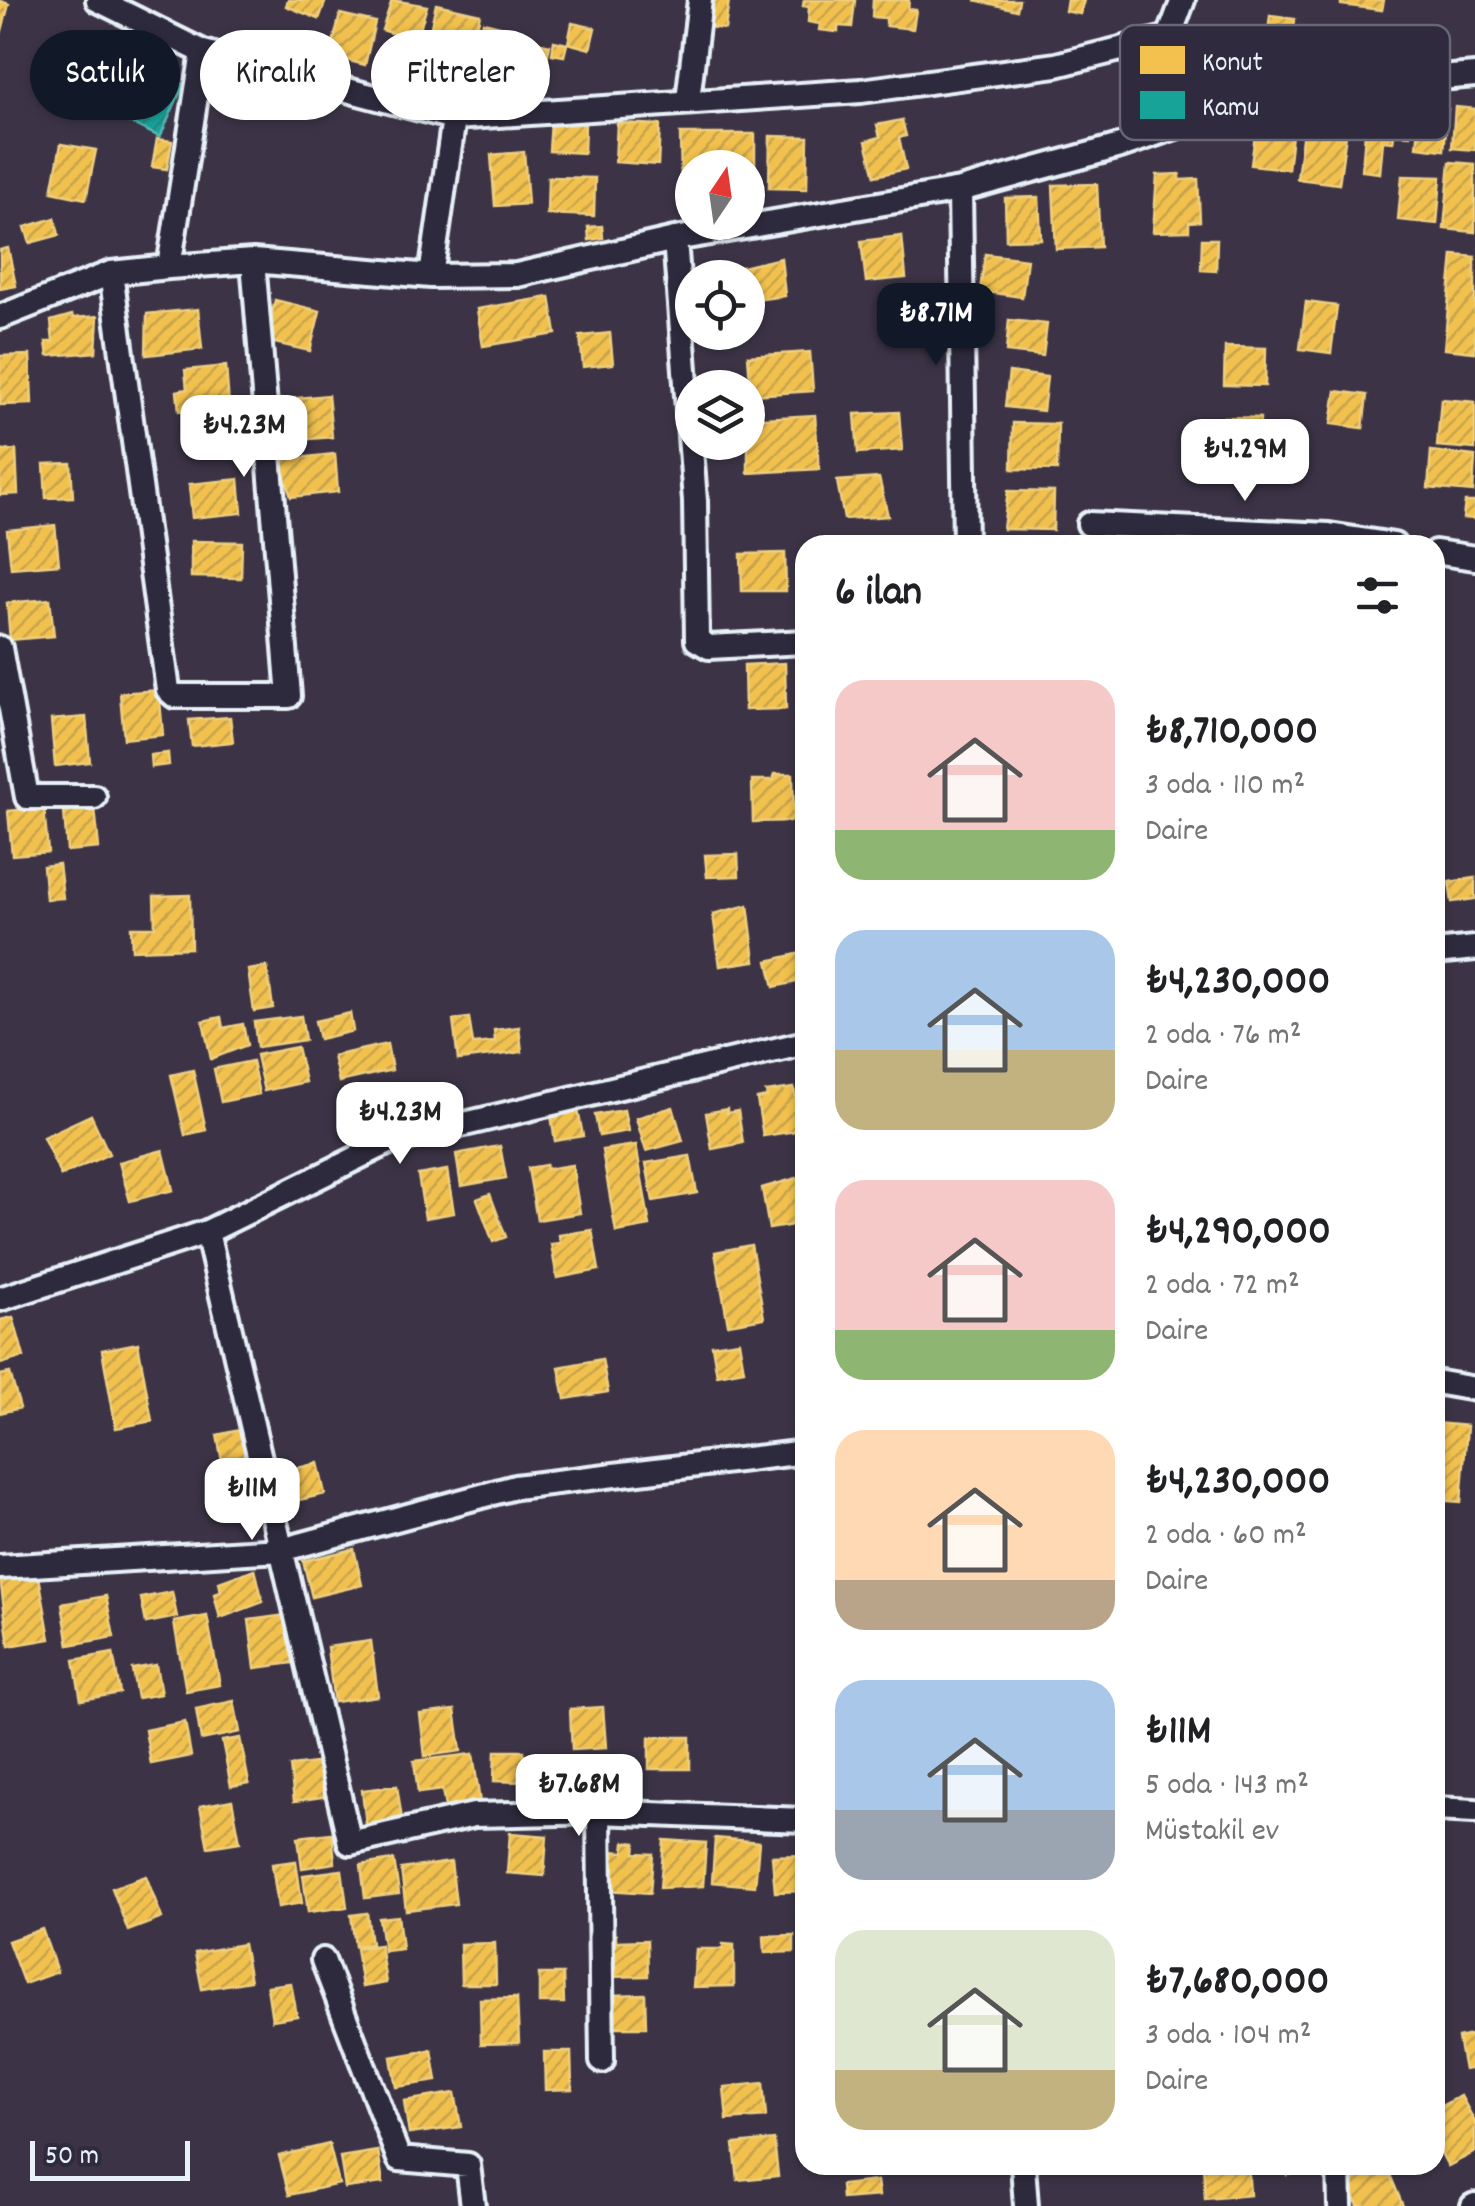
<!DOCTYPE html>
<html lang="tr">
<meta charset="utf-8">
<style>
body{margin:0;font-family:Dekko,sans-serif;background:#f6f6f6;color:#202124;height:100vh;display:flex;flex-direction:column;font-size:38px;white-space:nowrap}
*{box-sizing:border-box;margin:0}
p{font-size:32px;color:#757577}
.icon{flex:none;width:55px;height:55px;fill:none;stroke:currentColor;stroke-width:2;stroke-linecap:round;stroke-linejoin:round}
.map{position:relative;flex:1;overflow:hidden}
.drawer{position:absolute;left:795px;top:535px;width:650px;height:1640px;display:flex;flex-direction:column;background:#fff;border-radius:30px;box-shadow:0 2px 8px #0004}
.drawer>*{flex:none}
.hud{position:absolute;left:30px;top:30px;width:615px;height:90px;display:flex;gap:20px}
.needle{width:65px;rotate:13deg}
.fabs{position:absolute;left:675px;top:150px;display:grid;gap:20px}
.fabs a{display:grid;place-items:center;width:90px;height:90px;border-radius:50%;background:#fff;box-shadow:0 2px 8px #0004;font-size:50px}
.scale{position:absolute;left:30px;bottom:25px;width:160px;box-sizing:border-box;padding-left:10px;border:5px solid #e8f1f8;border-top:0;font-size:28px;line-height:35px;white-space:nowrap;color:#e8f1f8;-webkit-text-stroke:8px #2f2a3d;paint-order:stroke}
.price{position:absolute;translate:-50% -85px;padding:0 22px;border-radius:20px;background:#fff;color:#222;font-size:32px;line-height:65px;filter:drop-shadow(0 2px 5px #0008)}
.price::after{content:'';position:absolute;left:50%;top:60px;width:30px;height:22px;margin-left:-15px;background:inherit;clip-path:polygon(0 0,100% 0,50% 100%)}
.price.active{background:#111827;color:#fff}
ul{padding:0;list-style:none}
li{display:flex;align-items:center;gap:30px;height:250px;padding:0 40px}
li span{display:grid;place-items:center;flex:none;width:280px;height:200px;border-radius:30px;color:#555}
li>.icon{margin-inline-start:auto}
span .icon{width:120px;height:120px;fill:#fffc;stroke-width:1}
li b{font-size:42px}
h2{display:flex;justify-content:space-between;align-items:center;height:120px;padding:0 40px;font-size:42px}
.chip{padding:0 35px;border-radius:45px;background:#fff;box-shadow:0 2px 8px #0004;font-size:35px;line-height:90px}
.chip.active{background:#111827;color:#fff}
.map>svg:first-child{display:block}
.homes{fill:url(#homes-hatch);stroke:#efcf81;stroke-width:2.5}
.public{fill:url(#public-hatch);stroke:#56bab5;stroke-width:2.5}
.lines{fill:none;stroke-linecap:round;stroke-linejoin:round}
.minor-casing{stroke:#e8f1f8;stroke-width:30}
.minor{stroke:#2f2a3d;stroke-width:22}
.key{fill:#2f2a3d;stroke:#666675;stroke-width:2.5}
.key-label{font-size:28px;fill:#e8f1f8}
</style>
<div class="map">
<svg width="1475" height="2206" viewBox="0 0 1475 2206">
<defs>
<pattern id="homes-hatch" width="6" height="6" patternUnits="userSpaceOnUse" patternTransform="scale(2.5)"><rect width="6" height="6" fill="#f2c14e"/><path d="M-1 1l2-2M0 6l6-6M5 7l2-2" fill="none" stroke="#c7a34d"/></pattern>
<pattern id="public-hatch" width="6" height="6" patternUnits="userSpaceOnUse" patternTransform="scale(2.5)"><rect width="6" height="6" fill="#17a398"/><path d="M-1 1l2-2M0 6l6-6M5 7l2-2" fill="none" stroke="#258881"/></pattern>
</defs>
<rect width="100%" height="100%" fill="#3c3446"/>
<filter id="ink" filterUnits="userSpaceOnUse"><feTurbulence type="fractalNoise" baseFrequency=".01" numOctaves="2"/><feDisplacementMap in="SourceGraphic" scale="20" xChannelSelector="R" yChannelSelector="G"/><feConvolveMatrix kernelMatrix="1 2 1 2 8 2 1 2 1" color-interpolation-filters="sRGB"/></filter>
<g filter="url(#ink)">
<path class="homes" d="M 288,0 L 326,0 L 319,19 L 286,6 Z
M 392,0 L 427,6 L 416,41 L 382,30 Z
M 688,0 L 729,0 L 725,29 L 685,24 Z
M 804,0 L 855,0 L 852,27 L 838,26 L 838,32 L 819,30 L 820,24 L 808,22 L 809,7 L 803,6 Z
M 873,0 L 909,0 L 908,9 L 916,10 L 913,29 L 886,26 L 886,18 L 872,17 Z
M 975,0 L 1019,0 L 1017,10 Z
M 1067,0 L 1084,0 L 1080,14 L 1065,11 Z
M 1341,0 L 1384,0 L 1382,10 L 1341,5 Z
M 0,1 L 9,4 L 0,38 Z
M 436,4 L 480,14 L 474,41 L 430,31 Z
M 340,14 L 375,22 L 365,65 L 330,56 Z
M 1270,16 L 1295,19 L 1292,44 L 1267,41 Z
M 483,22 L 508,28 L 501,59 L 476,53 Z
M 572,23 L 595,28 L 590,49 L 568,43 Z
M 511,36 L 550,45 L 545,68 L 506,59 Z
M 554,41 L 567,44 L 564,56 L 552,54 Z
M 109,48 L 141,54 L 135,88 L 103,81 Z
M 1368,95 L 1413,100 L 1410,135 L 1394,134 L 1393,142 L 1383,141 L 1380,173 L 1362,171 Z
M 1306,106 L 1349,112 L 1339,184 L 1297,179 Z
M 1421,107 L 1448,109 L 1444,150 L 1417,147 Z
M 1455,107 L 1475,109 L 1475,150 L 1452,148 Z
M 1258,113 L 1294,117 L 1288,169 L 1251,165 Z
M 902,120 L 906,136 L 899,138 L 906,169 L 875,176 L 866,141 L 880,137 L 877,125 Z
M 551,122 L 585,124 L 584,153 L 549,151 Z
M 617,123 L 660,125 L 658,165 L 615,162 Z
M 680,134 L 755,134 L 755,181 L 748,181 L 748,168 L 692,168 L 692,181 L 681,181 Z
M 770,136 L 808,137 L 807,189 L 769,188 Z
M 157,139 L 172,141 L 167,169 L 152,167 Z
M 61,144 L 96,150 L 86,199 L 52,192 Z
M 524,152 L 528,204 L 495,206 L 491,155 Z
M 1450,162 L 1475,164 L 1475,232 L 1444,229 Z
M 1180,174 L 1180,180 L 1198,179 L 1200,221 L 1189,222 L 1189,231 L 1153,232 L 1157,175 Z
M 1402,176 L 1441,177 L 1437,224 L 1398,220 Z
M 548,177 L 595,178 L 594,216 L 547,214 Z
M 1097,184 L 1100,247 L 1056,249 L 1053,185 Z
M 1039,197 L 1041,239 L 1006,240 L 1005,198 Z
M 55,218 L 59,235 L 30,243 L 25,227 Z
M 602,226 L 603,238 L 589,240 L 588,227 Z
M 902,236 L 906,278 L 866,282 L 861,241 Z
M 1202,239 L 1217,239 L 1216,271 L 1201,270 Z
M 8,248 L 16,286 L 0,289 L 0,250 Z
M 985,254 L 1027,259 L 1022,297 L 980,291 Z
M 1453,255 L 1475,257 L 1475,352 L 1444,349 Z
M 781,258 L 785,296 L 748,301 L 748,278 L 743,278 L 742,267 Z
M 550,297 L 556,334 L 483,346 L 477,309 Z
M 275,300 L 320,311 L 310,351 L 266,341 Z
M 1306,302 L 1337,306 L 1331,353 L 1300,349 Z
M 198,309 L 202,349 L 146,355 L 147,314 Z
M 72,315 L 73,318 L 98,316 L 96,352 L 48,356 L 46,342 L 53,342 L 51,321 Z
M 1009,320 L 1047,324 L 1043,356 L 1006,352 Z
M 610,333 L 613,364 L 583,367 L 580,336 Z
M 1225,347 L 1266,348 L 1265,386 L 1224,385 Z
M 810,352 L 813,391 L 751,395 L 748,356 Z
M 30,355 L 32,404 L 0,405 L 0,356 Z
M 226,366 L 229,406 L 179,411 L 177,391 L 187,389 L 185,370 Z
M 1009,372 L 1047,377 L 1043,411 L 1005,407 Z
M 1336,391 L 1367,395 L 1363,428 L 1331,424 Z
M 328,395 L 332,437 L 286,441 L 275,400 Z
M 1441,399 L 1475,402 L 1475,449 L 1437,446 Z
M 899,412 L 902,450 L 858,453 L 855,414 Z
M 815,415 L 819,469 L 748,473 L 748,419 Z
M 237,417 L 240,452 L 194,456 L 191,421 Z
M 1224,417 L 1260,418 L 1259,458 L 1223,457 Z
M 1013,423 L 1058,424 L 1057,470 L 1012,469 Z
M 16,450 L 18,494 L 0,495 L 0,451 Z
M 1431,451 L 1475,456 L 1473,492 L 1428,488 Z
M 335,454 L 338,492 L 291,497 L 280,460 Z
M 71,463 L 73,497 L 46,498 L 44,464 Z
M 879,478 L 888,516 L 844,519 L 837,481 Z
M 239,479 L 242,513 L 192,518 L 189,484 Z
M 1008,491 L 1054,492 L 1053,530 L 1003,529 Z
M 1465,502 L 1475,502 L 1474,519 L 1463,518 Z
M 55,525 L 59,564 L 11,568 L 7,530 Z
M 191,541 L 242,542 L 241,578 L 191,577 Z
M 785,553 L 786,591 L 742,591 L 741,554 Z
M 50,599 L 54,636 L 10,640 L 7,603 Z
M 785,663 L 786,709 L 745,710 L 744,665 Z
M 159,690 L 163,735 L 124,739 L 120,693 Z
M 86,717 L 90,762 L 55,766 L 51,720 Z
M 230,717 L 233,742 L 192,746 L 189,720 Z
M 168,753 L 169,765 L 151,767 L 150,755 Z
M 774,774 L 793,774 L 794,821 L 753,822 L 752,780 L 774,780 Z
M 44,808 L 48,852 L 12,855 L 8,811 Z
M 95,808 L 99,848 L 67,851 L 64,811 Z
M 738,854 L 739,876 L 707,877 L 705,855 Z
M 59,864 L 63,898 L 46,899 L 43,866 Z
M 1475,878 L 1475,899 L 1452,902 L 1449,882 Z
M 190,895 L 191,948 L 132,950 L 131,927 L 155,927 L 154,896 Z
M 748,905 L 755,961 L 720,966 L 713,914 Z
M 805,952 L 805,980 L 774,987 L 768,961 Z
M 267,967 L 273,1008 L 254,1011 L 248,970 Z
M 350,1013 L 353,1031 L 319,1039 L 315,1021 Z
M 301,1016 L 305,1040 L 257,1047 L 254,1022 Z
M 221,1017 L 223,1028 L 243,1024 L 247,1045 L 211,1059 L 203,1021 Z
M 469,1018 L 473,1044 L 495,1042 L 494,1030 L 519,1027 L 522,1052 L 458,1060 L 453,1020 Z
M 387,1044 L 392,1070 L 339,1082 L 333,1056 Z
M 297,1047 L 305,1082 L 264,1091 L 256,1055 Z
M 252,1061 L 259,1094 L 221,1102 L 214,1069 Z
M 193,1070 L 206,1130 L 185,1135 L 171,1075 Z
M 794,1088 L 802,1130 L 763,1136 L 757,1099 L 767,1097 L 766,1092 Z
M 673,1107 L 683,1141 L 646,1151 L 636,1118 Z
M 727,1109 L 727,1113 L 738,1111 L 743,1143 L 712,1149 L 706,1113 Z
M 578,1110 L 583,1136 L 555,1141 L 551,1115 Z
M 624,1110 L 628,1131 L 599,1136 L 595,1115 Z
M 91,1115 L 109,1154 L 61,1176 L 43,1137 Z
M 636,1145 L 650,1226 L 616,1232 L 602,1150 Z
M 500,1146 L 506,1178 L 461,1186 L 456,1154 Z
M 163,1150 L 173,1190 L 130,1201 L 119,1162 Z
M 690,1156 L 697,1193 L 653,1201 L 646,1163 Z
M 546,1165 L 546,1169 L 572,1165 L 580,1213 L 537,1220 L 528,1168 Z
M 447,1170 L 454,1213 L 425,1218 L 418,1175 Z
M 804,1176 L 805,1223 L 769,1229 L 762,1188 Z
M 490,1194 L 506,1237 L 493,1242 L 477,1199 Z
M 592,1230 L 599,1270 L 557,1278 L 551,1244 L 560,1243 L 559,1235 Z
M 751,1245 L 764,1318 L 728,1324 L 715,1252 Z
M 13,1317 L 24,1357 L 0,1364 L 0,1320 Z
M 739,1341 L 744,1370 L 717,1375 L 712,1345 Z
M 138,1343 L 152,1421 L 116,1428 L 102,1350 Z
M 602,1359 L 608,1392 L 565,1399 L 559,1367 Z
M 10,1373 L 20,1408 L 0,1413 L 0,1375 Z
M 1435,1423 L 1467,1426 L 1461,1502 L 1435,1500 Z
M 244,1429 L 250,1455 L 222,1461 L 217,1435 Z
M 318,1463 L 325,1494 L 286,1503 L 278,1473 Z
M 354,1549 L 362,1585 L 312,1597 L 303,1561 Z
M 255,1569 L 263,1602 L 220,1618 L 214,1594 L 221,1592 L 219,1582 Z
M 38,1571 L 50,1639 L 9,1646 L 0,1578 Z
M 172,1592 L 177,1617 L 146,1623 L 141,1598 Z
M 106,1596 L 114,1637 L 69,1645 L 62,1604 Z
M 294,1614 L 301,1662 L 255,1668 L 249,1620 Z
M 207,1616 L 220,1685 L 186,1691 L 174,1622 Z
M 371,1641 L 378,1696 L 334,1702 L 327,1647 Z
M 113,1653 L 120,1693 L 81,1700 L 74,1660 Z
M 156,1665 L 161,1694 L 137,1698 L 132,1669 Z
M 234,1701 L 240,1732 L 201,1740 L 196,1709 Z
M 603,1707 L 606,1748 L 572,1750 L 570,1709 Z
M 455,1710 L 461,1751 L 425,1756 L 420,1714 Z
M 185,1722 L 191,1756 L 151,1764 L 145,1730 Z
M 649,1737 L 690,1737 L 690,1769 L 649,1769 Z
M 240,1738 L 249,1783 L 231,1786 L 222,1741 Z
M 495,1751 L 524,1751 L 523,1782 L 494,1781 Z
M 473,1754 L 480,1803 L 445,1807 L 442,1790 L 418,1793 L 414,1761 Z
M 325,1762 L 329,1796 L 294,1801 L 290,1766 Z
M 397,1786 L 402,1820 L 366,1824 L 362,1790 Z
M 232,1800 L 240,1842 L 208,1847 L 200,1806 Z
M 332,1833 L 335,1863 L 302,1868 L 298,1837 Z
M 510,1833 L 547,1836 L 544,1876 L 507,1873 Z
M 715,1838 L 759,1842 L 755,1886 L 712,1882 Z
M 664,1840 L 706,1843 L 703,1886 L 660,1888 Z
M 625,1842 L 636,1843 L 635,1853 L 653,1854 L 650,1893 L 608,1890 L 610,1851 L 624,1852 Z
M 805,1855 L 805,1891 L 775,1892 L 772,1856 Z
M 394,1860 L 399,1894 L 365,1898 L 361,1865 Z
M 296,1861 L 302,1903 L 278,1907 L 272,1864 Z
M 451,1862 L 456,1904 L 406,1910 L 401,1869 Z
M 342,1870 L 347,1907 L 308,1912 L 303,1875 Z
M 146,1876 L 162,1918 L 128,1931 L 112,1888 Z
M 367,1913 L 371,1944 L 355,1946 L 351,1915 Z
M 398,1916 L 402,1949 L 384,1951 L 379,1918 Z
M 42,1929 L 57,1972 L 24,1984 L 8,1941 Z
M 605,1935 L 616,1935 L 616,1941 L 647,1940 L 648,1976 L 606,1977 Z
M 794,1935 L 794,1952 L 765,1953 L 764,1936 Z
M 495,1943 L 496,1984 L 461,1984 L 460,1944 Z
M 243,1944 L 250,1981 L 202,1989 L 195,1953 Z
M 723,1944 L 734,1945 L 734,1986 L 693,1987 L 696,1949 L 723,1949 Z
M 380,1945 L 386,1983 L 362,1987 L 356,1948 Z
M 539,1974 L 563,1974 L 564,2003 L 539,2003 Z
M 291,1983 L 297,2016 L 272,2020 L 267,1986 Z
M 645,1994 L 646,2027 L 612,2027 L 612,1995 Z
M 517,1998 L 519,2043 L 481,2044 L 480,1999 Z
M 1475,2034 L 1475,2068 L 1464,2070 L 1458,2038 Z
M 432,2050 L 437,2081 L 396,2087 L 391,2057 Z
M 544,2052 L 571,2052 L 572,2089 L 545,2090 Z
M 763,2083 L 766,2117 L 727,2120 L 724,2087 Z
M 455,2093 L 461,2127 L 409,2134 L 404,2101 Z
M 1461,2096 L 1475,2122 L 1475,2152 L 1448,2166 L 1435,2142 L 1435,2109 Z
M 774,2140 L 778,2176 L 738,2180 L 734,2144 Z
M 329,2144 L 339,2184 L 289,2195 L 279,2156 Z
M 378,2151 L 383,2183 L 345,2188 L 340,2157 Z
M 1203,2165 L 1248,2165 L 1250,2195 L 1205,2199 Z
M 1285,2165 L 1318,2165 L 1318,2169 L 1287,2175 Z
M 1375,2165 L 1386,2165 L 1403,2206 L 1358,2206 L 1346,2177 Z
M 877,2181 L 879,2196 L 842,2199 L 841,2185 Z"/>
<path class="public" d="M 152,69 L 184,84 L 160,137 L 128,122 Z"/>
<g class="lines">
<defs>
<path id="minor" d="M 98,0 L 203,52 L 454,118 L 861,91 L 1056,65 L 1169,37 L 1277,92
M 1169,37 L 1183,0
M 688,100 L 700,0
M 960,190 L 965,545
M 675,239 L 695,501 L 697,640 L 709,647 L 805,642
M 169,267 L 203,52
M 111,273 L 168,690 L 175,696 L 289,696 L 253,261
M 431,276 L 454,118
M 0,317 L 111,273 L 169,267 L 253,261 L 431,276 L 517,275 L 675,239 L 960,190 L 1120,146 L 1277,92 L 1475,75
M 1089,524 L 1329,535 L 1394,545
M 1435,552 L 1475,558
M 0,648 L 27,797 L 94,797
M 1435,952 L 1475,948
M 207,1232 L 350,1843 L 474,1815 L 599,1812 L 805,1820
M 0,1299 L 207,1232 L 389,1142 L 805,1043
M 1435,1382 L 1475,1389
M 0,1567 L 281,1550 L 515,1487 L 805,1452
M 1435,1809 L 1475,1811
M 599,1812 L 602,2061
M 323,1960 L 399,2159 L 468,2165 L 473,2206
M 1023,2165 L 1026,2206
M 1339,2165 L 1340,2206
M 1473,2206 L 1475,2205"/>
</defs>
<use href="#minor" class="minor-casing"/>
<use href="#minor" class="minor"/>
</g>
</g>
<rect x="1120" y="25" width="330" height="115" rx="15" class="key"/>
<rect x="1140" y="46" width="45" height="28" fill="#f2c14e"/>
<rect x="1140" y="91" width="45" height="28" fill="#17a398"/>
<g class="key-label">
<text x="1202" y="70">Konut</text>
<text x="1202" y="115">Kamu</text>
</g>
</svg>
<div class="fabs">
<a><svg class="needle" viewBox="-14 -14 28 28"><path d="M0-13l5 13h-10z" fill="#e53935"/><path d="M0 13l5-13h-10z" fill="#757577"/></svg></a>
<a><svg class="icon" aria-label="locate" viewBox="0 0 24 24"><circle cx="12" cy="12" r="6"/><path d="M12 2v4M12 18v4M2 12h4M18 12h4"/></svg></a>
<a><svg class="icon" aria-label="layers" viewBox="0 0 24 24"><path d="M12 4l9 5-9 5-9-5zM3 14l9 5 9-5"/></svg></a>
</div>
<div class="scale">50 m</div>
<b class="price active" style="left:936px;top:368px">₺8.71M</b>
<b class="price" style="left:244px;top:480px">₺4.23M</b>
<b class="price" style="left:1245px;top:504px">₺4.29M</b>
<b class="price" style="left:400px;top:1167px">₺4.23M</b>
<b class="price" style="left:252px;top:1543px">₺11M</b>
<b class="price" style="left:579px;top:1839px">₺7.68M</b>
<div class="hud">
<a class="chip active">Satılık</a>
<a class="chip">Kiralık</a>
<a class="chip">Filtreler</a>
</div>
<section class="drawer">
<h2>6 ilan<svg class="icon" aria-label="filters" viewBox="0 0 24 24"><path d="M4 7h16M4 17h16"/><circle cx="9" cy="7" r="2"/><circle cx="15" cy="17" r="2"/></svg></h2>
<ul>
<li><span style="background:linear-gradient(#f6c9c9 75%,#8fb573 0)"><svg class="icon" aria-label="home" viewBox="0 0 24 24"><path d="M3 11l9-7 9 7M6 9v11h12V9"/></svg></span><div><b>₺8,710,000</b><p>3 oda · 110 m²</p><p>Daire</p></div></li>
<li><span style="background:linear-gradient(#a9c7e8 60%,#c2b280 0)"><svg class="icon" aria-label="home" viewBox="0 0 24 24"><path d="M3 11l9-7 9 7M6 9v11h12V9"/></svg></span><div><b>₺4,230,000</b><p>2 oda · 76 m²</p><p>Daire</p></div></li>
<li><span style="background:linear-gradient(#f6c9c9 75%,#8fb573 0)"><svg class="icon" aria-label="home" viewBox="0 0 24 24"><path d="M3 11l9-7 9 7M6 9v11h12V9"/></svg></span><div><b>₺4,290,000</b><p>2 oda · 72 m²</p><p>Daire</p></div></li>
<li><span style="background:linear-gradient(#ffd9b3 75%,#b9a48a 0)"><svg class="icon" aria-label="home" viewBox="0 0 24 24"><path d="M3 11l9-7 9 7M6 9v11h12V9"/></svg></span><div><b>₺4,230,000</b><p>2 oda · 60 m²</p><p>Daire</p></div></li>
<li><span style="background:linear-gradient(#a9c7e8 65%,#9aa5b1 0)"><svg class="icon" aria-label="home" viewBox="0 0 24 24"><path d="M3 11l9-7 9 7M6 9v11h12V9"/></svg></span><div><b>₺11M</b><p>5 oda · 143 m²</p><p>Müstakil ev</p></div></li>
<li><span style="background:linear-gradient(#dfe7d0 70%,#c2b280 0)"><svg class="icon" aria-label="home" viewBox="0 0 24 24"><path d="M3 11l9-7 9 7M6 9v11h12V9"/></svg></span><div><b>₺7,680,000</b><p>3 oda · 104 m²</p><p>Daire</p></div></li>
</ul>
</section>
</div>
